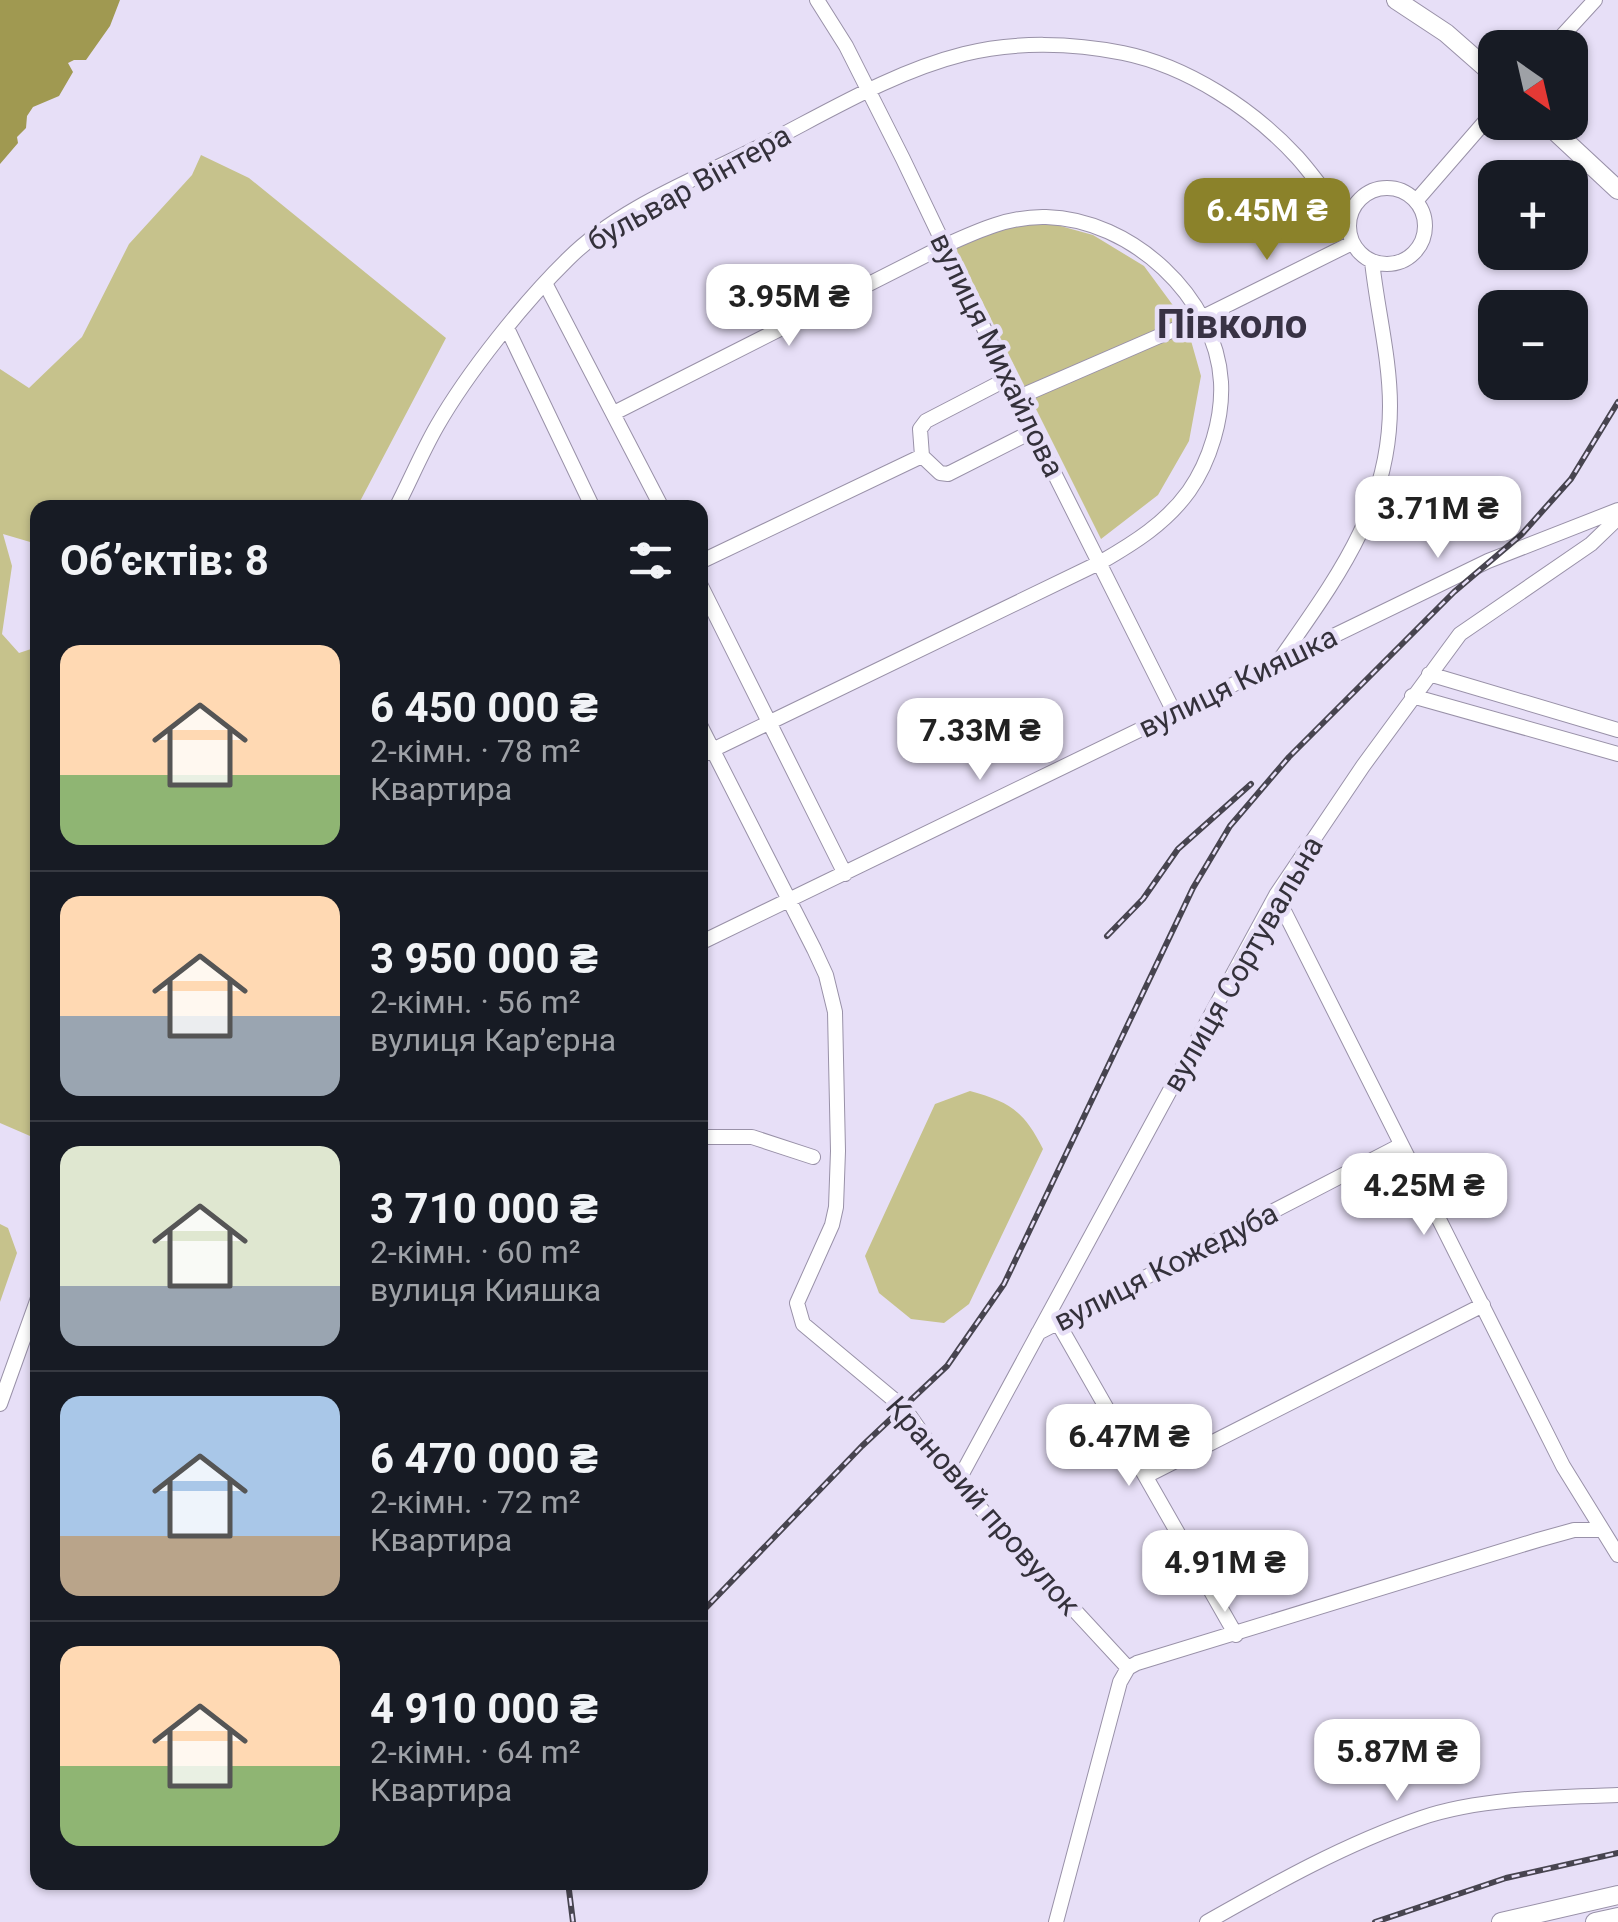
<!DOCTYPE html>
<html lang="uk">
<meta charset="utf-8">
<style>
body{margin:0;font-family:Roboto,sans-serif;background:#242831;color:#f1f3f6;height:100vh;display:flex;flex-direction:column;font-size:38px;white-space:nowrap}
*{box-sizing:border-box;margin:0}
p{font-size:32px;color:#9ea1a6}
.icon{flex:none;width:55px;height:55px;fill:none;stroke:currentColor;stroke-width:2;stroke-linecap:round;stroke-linejoin:round}
.map{position:relative;flex:1;overflow:hidden}
.details{position:absolute;left:30px;top:500px;width:678px;height:1390px;display:flex;flex-direction:column;background:#171b24;border-radius:20px;box-shadow:0 2px 8px #0004}
.details>*{flex:none}
.needle{width:65px;rotate:146deg}
.fabs{position:absolute;left:1478px;top:30px;display:grid;gap:20px}
.fabs a{display:grid;place-items:center;width:110px;height:110px;border-radius:20px;background:#171b24;box-shadow:0 2px 8px #0004;font-size:50px}
.price{position:absolute;translate:-50% -85px;padding:0 22px;border-radius:20px;background:#fff;color:#222;font-size:32px;line-height:65px;filter:drop-shadow(0 2px 5px #0008)}
.price::after{content:'';position:absolute;left:50%;top:60px;width:30px;height:22px;margin-left:-15px;background:inherit;clip-path:polygon(0 0,100% 0,50% 100%)}
.price.current{background:#8b822a;color:#fff}
ul{padding:0;list-style:none}
li{display:flex;align-items:center;gap:30px;height:250px;padding:0 30px}
li+li{border-top:2px solid #363941}
li span{display:grid;place-items:center;flex:none;width:280px;height:200px;border-radius:20px;color:#555}
li>.icon{margin-inline-start:auto}
span .icon{width:120px;height:120px;fill:#fffc;stroke-width:1}
li b{font-size:42px}
h2{display:flex;justify-content:space-between;align-items:center;height:120px;padding:0 30px;font-size:42px}
.map>svg:first-child{display:block}
.green{fill:#c6c28c}
.water{fill:#a09951}
.lines{fill:none;stroke-linecap:round;stroke-linejoin:round}
.minor-casing{stroke:#9991a8;stroke-width:16}
.major-casing{stroke:#9991a8;stroke-width:20}
.minor{stroke:#fff;stroke-width:14}
.major{stroke:#fff;stroke-width:18}
.rail-casing{stroke:#47444f;stroke-width:6}
.rail{stroke:#e7dff7;stroke-width:2.5;stroke-dasharray:8;stroke-linecap:butt}
.labels{text-anchor:middle;stroke-width:9;stroke-linejoin:round;paint-order:stroke}
.street-label{font-size:30px;fill:#34313b;stroke:#e7dff7}
.district-label{font-size:40px;font-weight:bold;fill:#383244;stroke:#e7dff7}
</style>
<div class="map">
<svg width="1618" height="1922" viewBox="0 0 1618 1922">
<rect width="100%" height="100%" fill="#e7dff7"/>
<path class="green" d="M 201,155 L 249,178 L 446,338 L 357,507 L 38,508 L 37,544 L 3,534 L 12,566 L 2,634 L 19,653 L 37,647 L 37,1139 L 0,1123 L 0,369 L 29,388 L 82,337 L 129,244 L 192,175 Z
M 1046,222 L 1093,235 L 1144,266 L 1186,323 L 1201,376 L 1189,441 L 1158,495 L 1101,539 L 954,245 L 993,228 Z
M 970,1091 C 1010,1102 1024,1111 1043,1149 L 969,1304 L 944,1323 L 911,1319 L 879,1293 L 865,1256 L 935,1104 Z
M 0,1224 L 8,1228 L 17,1253 L 0,1302 Z"/>
<path class="water" d="M 0,0 L 120,0 L 110,26 L 86,60 L 74,60 L 68,63 L 73,72 L 59,96 L 33,107 L 27,116 L 26,128 L 17,137 L 18,143 L 0,164 Z"/>
<g class="lines">
<defs>
<path id="minor" d="M 817,0 L 846,46 L 903,159 L 1033,431 L 1174,712
M 1551,48 L 1595,0
M1349 226a38 38 0 1 1 76 0a38 38 0 1 1-76 0Z
M 1416,201 L 1495,110
M 545,283 L 662,508
M 507,328 L 593,508
M 1009,378 L 926,421 L 920,429 L 922,456 L 940,473 L 948,474 L 1033,431
M 1019,397 L 1201,318 L 1352,243
M 614,413 L 944,246 C 977,231 1009,216 1046,217 C 1131,219 1216,297 1221,382 C 1223,418 1210,461 1189,491 C 1166,523 1134,543 1101,562 L 700,756
M 396,508 C 410,481 422,452 437,426 C 468,372 524,302 568,259 C 619,208 694,180 757,148 C 824,114 892,72 964,54 C 1015,41 1073,43 1123,53 C 1187,66 1253,109 1297,157 C 1315,177 1331,201 1348,222
M 700,562 L 922,456
M 700,584 L 845,874
M 1279,661 C 1335,580 1390,510 1390,406 C 1390,358 1377,309 1372,261
M 1429,674 L 1618,730
M 1412,696 L 1618,754
M 700,725 L 814,949 L 826,975 L 835,1012 L 838,1151 L 836,1207 L 832,1225 L 797,1303 L 803,1324 L 905,1409 L 957,1483 L 1128,1668
M 1276,895 L 1563,1466 L 1618,1555
M 700,943 L 1488,561 L 1618,510
M 700,1137 L 752,1137 L 813,1157
M 1058,1323 L 1236,1635
M 1038,1333 L 1401,1145
M 0,1404 L 38,1298
M 1146,1476 L 1483,1305
M 957,1483 L 1276,895 L 1363,766 L 1460,634 L 1591,544 L 1618,518
M 1056,1922 L 1120,1682 L 1128,1668 L 1137,1663 L 1538,1540 L 1574,1530 L 1600,1530
M 1207,1922 C 1276,1883 1345,1844 1421,1818 C 1479,1798 1556,1797 1618,1795"/>
<path id="major" d="M 1396,0 L 1446,33 L 1495,76
M 1545,122 L 1618,190
M 1501,1922 L 1618,1895
M 1595,1922 L 1618,1917"/>
</defs>
<use href="#minor" class="minor-casing"/>
<use href="#major" class="major-casing"/>
<use href="#minor" class="minor"/>
<use href="#major" class="major"/>
<defs>
<path id="rail" d="M 1107,936 L 1143,899 L 1178,849 L 1251,784
M 700,1614 L 862,1446 L 947,1366 L 1004,1284 L 1193,888 L 1230,826 L 1289,757 L 1454,592 L 1521,535 L 1571,479 L 1618,402
M 568,1882 L 573,1922
M 1375,1922 L 1506,1878 L 1618,1853"/>
</defs>
<use href="#rail" class="rail-casing"/>
<use href="#rail" class="rail"/>
</g>
<g class="labels">
<g class="street-label">
<text transform="translate(689 188) rotate(-29)" y="10">бульвар Вінтера</text>
<text transform="translate(997 355) rotate(64)" y="10">вулиця Михайлова</text>
<text transform="translate(1238 682) rotate(-26)" y="10">вулиця Кияшка</text>
<text transform="translate(1243 964) rotate(-60)" y="10">вулиця Сортувальна</text>
<text transform="translate(1166 1267) rotate(-27)" y="10">вулиця Кожедуба</text>
<text transform="translate(983 1506) rotate(49)" y="10">Крановий провулок</text>
</g>
<g class="district-label">
<text x="1232" y="338">Півколо</text>
</g>
</g>
</svg>
<div class="fabs">
<a><svg class="needle" viewBox="-14 -14 28 28"><path d="M0-13l5 13h-10z" fill="#e53935"/><path d="M0 13l5-13h-10z" fill="#9ea1a6"/></svg></a>
<a>+</a>
<a>−</a>
</div>
<b class="price current" style="left:1267px;top:263px">6.45M ₴</b>
<b class="price" style="left:789px;top:349px">3.95M ₴</b>
<b class="price" style="left:1438px;top:561px">3.71M ₴</b>
<b class="price" style="left:980px;top:783px">7.33M ₴</b>
<b class="price" style="left:1424px;top:1238px">4.25M ₴</b>
<b class="price" style="left:1129px;top:1489px">6.47M ₴</b>
<b class="price" style="left:1225px;top:1615px">4.91M ₴</b>
<b class="price" style="left:1397px;top:1804px">5.87M ₴</b>
<section class="details">
<h2>Об’єктів: 8<svg class="icon" aria-label="filters" viewBox="0 0 24 24"><path d="M4 7h16M4 17h16"/><circle cx="9" cy="7" r="2"/><circle cx="15" cy="17" r="2"/></svg></h2>
<ul>
<li><span style="background:linear-gradient(#ffd9b3 65%,#8fb573 0)"><svg class="icon" aria-label="home" viewBox="0 0 24 24"><path d="M3 11l9-7 9 7M6 9v11h12V9"/></svg></span><div><b>6 450 000 ₴</b><p>2-кімн. · 78 m²</p><p>Квартира</p></div></li>
<li><span style="background:linear-gradient(#ffd9b3 60%,#9aa5b1 0)"><svg class="icon" aria-label="home" viewBox="0 0 24 24"><path d="M3 11l9-7 9 7M6 9v11h12V9"/></svg></span><div><b>3 950 000 ₴</b><p>2-кімн. · 56 m²</p><p>вулиця Кар’єрна</p></div></li>
<li><span style="background:linear-gradient(#dfe7d0 70%,#9aa5b1 0)"><svg class="icon" aria-label="home" viewBox="0 0 24 24"><path d="M3 11l9-7 9 7M6 9v11h12V9"/></svg></span><div><b>3 710 000 ₴</b><p>2-кімн. · 60 m²</p><p>вулиця Кияшка</p></div></li>
<li><span style="background:linear-gradient(#a9c7e8 70%,#b9a48a 0)"><svg class="icon" aria-label="home" viewBox="0 0 24 24"><path d="M3 11l9-7 9 7M6 9v11h12V9"/></svg></span><div><b>6 470 000 ₴</b><p>2-кімн. · 72 m²</p><p>Квартира</p></div></li>
<li><span style="background:linear-gradient(#ffd9b3 60%,#8fb573 0)"><svg class="icon" aria-label="home" viewBox="0 0 24 24"><path d="M3 11l9-7 9 7M6 9v11h12V9"/></svg></span><div><b>4 910 000 ₴</b><p>2-кімн. · 64 m²</p><p>Квартира</p></div></li>
</ul>
</section>
</div>
